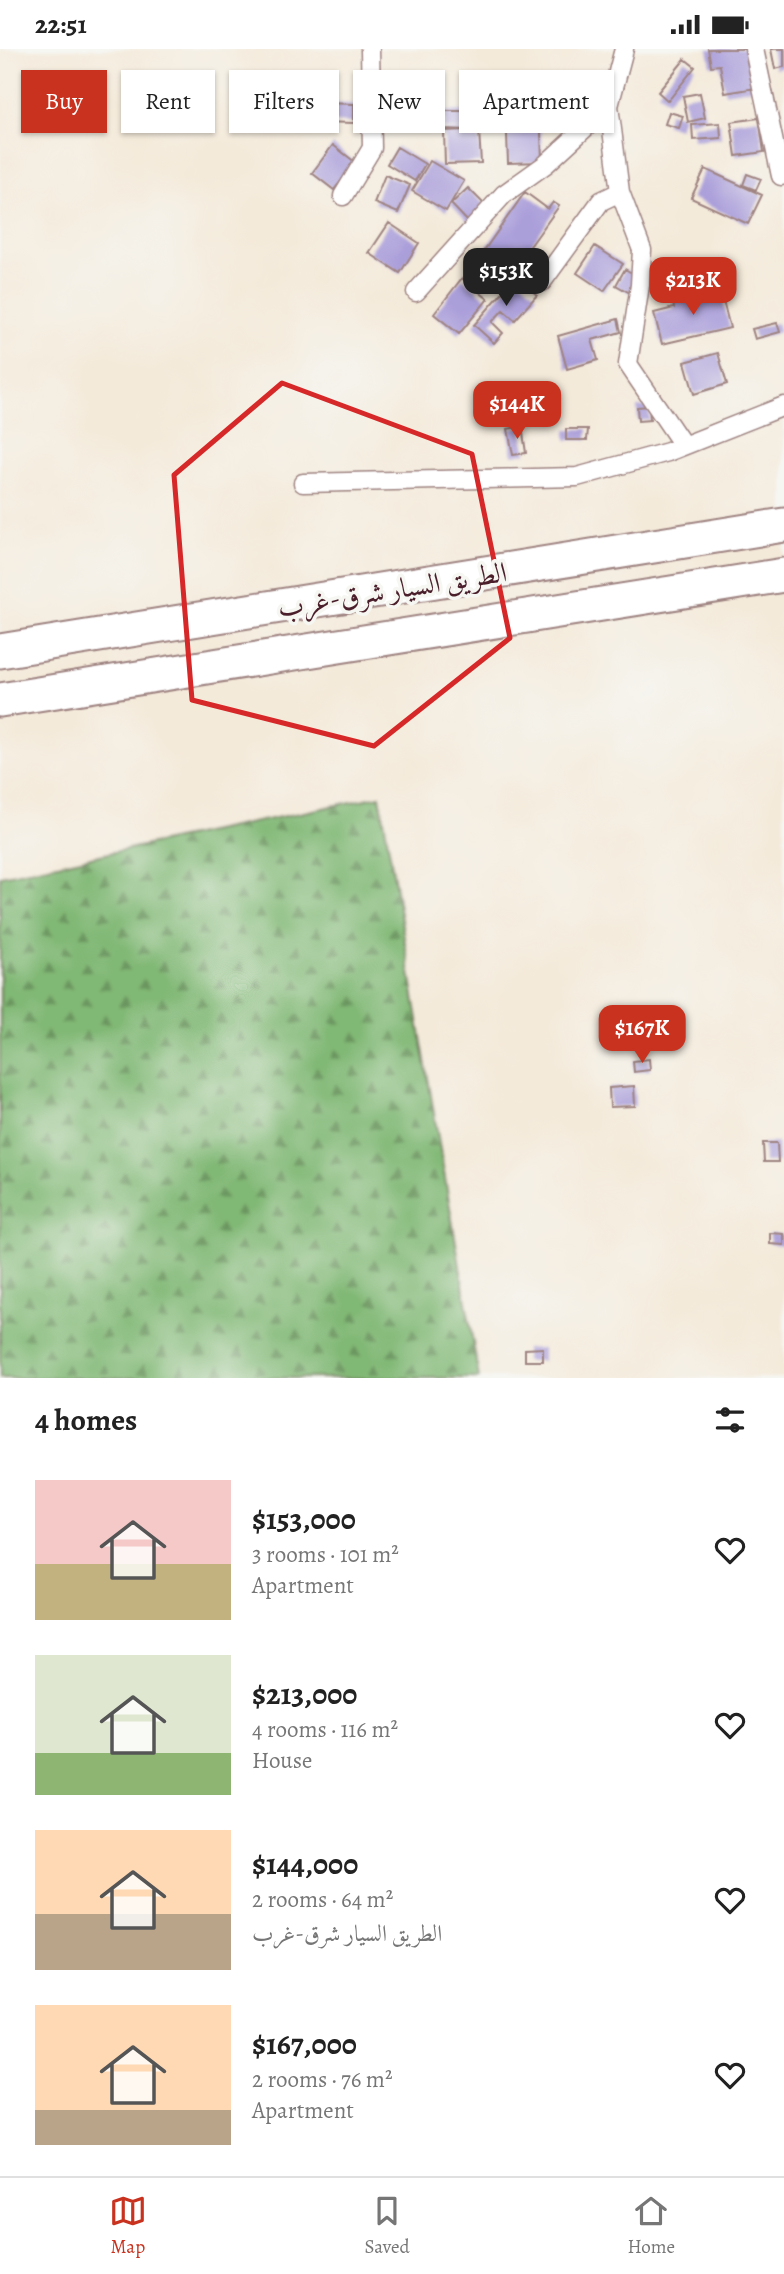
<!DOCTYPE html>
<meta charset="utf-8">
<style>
body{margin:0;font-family:Alegreya,Amiri,serif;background:#f2f2f2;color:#222;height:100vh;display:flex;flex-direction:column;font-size:26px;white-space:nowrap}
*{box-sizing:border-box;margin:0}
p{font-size:23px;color:#767676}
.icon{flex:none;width:38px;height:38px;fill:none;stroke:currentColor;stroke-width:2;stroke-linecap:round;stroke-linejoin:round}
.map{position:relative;height:1329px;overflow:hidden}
.sheet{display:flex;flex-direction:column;background:#fff;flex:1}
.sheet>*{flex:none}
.guide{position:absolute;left:21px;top:21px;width:742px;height:63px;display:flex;gap:14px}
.price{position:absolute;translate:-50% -60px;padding:0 16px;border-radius:14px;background:#c8321e;color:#fff;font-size:23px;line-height:46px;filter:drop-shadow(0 2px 4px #0008)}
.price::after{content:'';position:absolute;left:50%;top:42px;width:21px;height:16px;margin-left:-10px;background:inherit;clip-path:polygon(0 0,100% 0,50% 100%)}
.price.on{background:#222;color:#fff}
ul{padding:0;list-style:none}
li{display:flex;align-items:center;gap:21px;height:175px;padding:0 35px}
li span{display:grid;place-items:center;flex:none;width:196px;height:140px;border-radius:0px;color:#555}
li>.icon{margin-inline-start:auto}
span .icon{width:84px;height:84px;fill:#fffc;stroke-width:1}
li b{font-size:30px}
h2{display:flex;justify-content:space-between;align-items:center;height:84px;padding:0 35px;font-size:30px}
.pill{padding:0 24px;border-radius:0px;background:#fff;box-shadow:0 2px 5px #0004;font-size:24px;line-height:63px}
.pill.on{background:#c8321e;color:#fff}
.status{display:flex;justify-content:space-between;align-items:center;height:49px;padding:0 35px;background:#fff;direction:ltr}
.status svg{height:19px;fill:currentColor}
.menu{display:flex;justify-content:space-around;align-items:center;height:98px;border-top:2px solid #e0e0e0;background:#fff;font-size:19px;color:#767676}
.menu a{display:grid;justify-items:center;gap:4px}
.menu .on{color:#c8321e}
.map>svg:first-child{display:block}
.forest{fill:url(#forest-firs);stroke:#656c50;stroke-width:2}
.building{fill:#ab9fda}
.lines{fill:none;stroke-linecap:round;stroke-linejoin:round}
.street-casing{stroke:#9f8482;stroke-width:21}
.highway-casing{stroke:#9f8482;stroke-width:37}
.street{stroke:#fff;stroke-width:18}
.highway{stroke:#fff;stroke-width:33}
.marked{fill:none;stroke:#d62828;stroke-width:5;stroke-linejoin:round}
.labels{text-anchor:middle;stroke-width:7;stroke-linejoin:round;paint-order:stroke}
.street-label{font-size:28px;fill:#4a1f2b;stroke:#f6f6f2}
</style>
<div class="status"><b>22:51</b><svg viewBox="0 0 49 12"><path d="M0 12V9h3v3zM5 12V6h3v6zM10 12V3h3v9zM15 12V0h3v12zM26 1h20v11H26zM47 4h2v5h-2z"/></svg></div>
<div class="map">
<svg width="784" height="1329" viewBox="0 0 784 1329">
<defs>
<pattern id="forest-firs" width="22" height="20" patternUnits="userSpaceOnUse" patternTransform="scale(1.75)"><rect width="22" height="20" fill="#80b874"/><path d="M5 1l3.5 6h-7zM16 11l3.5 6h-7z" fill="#6b955f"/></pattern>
</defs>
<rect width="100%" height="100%" fill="#f6f6f2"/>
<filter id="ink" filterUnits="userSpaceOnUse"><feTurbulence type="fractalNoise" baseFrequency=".0143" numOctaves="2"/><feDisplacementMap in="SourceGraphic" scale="14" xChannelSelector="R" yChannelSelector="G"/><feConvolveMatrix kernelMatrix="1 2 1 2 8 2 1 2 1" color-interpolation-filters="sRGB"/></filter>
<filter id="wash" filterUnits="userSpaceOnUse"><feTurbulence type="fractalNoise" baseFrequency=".00686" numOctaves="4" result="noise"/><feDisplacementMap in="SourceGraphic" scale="28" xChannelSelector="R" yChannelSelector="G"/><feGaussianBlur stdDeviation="1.57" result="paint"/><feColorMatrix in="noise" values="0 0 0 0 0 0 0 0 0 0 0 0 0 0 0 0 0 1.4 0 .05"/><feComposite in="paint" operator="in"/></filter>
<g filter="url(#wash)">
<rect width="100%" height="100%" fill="#f4eada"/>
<path class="forest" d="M 380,747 L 479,1329 L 0,1329 L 0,827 Z"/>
<g id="blocks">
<path class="building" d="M 708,0 L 750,0 L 756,39 L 725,44 L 720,16 L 711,17 Z
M 771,0 L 784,0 L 784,18 L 775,20 Z
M 685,10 L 695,18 L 668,52 L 658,43 Z
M 700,44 L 705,69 L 688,73 L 683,47 Z
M 322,54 L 354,55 L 354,74 L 321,73 Z
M 540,55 L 542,113 L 508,114 L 506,56 Z
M 445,62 L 471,62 L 471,81 L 479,81 L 481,114 L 445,115 L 444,82 L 468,81 L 445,80 Z
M 669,63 L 683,67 L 679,79 L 665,75 Z
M 759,69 L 764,103 L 736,107 L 731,73 Z
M 720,74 L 721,89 L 693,91 L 692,76 Z
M 333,96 L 356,114 L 334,141 L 312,124 Z
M 397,98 L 425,115 L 415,132 L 387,115 Z
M 430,112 L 464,132 L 446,162 L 412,142 Z
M 705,120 L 762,146 L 748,175 L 691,149 Z
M 747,125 L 761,130 L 756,141 L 743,136 Z
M 385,126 L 410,136 L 398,164 L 374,154 Z
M 468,139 L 487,158 L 470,175 L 451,155 Z
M 525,143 L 548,160 L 553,153 L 559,157 L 518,214 L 506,206 L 491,228 L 488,225 L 490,222 L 476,213 Z
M 389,174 L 419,194 L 400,224 L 369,204 Z
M 595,197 L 623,215 L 604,242 L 577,224 Z
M 625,220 L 640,229 L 630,244 L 616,236 Z
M 516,228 L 537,246 L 515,271 L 503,261 L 492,273 L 503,284 L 494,294 L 474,276 Z
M 462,229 L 488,250 L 459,285 L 434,265 Z
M 720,240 L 730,279 L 662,295 L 654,264 L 674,259 L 673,251 Z
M 618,270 L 621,283 L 592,291 L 598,311 L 567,320 L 558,287 Z
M 777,274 L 780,283 L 755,290 L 752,280 Z
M 718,304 L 727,335 L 694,345 L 685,313 Z
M 649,357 L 650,371 L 638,372 L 637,358 Z
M 522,377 L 526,404 L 513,406 L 508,380 Z
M 566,380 L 588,380 L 587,391 L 566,391 Z
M 649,1010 L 650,1021 L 634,1023 L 633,1012 Z
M 634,1037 L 635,1057 L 610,1058 L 609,1039 Z
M 763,1094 L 777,1094 L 778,1113 L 764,1113 Z
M 770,1184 L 784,1185 L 784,1196 L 770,1195 Z
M 543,1299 L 543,1312 L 525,1312 L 525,1300 Z"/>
</g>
</g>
<g filter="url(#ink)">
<use href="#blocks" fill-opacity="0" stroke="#9f8482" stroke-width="2"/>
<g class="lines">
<defs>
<path id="street" d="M 624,0 L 609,57 L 620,143 L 642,201 L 640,236 L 628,315 L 683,396
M 754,0 L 781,127
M 343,147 L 372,99 L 370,0
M 542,233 L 601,152 L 620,143
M 416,243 L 504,145 L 546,115 L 609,57
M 303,434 L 577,428 L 668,403 L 784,357"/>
<path id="highway" d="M 0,602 L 784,476
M 0,651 L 784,526"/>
</defs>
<use href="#street" class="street-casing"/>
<use href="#highway" class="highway-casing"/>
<use href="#street" class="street"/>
<use href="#highway" class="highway"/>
</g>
</g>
<path class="marked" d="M 282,334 L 472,405 L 510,589 L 374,697 L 192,651 L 174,426 Z"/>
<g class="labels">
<g class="street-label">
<text transform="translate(392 540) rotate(-9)" y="10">الطريق السيار شرق-غرب</text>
</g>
</g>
</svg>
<b class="price on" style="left:506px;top:259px">$153K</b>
<b class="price" style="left:693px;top:268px">$213K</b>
<b class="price" style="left:517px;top:392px">$144K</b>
<b class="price" style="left:642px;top:1016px">$167K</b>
<div class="guide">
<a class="pill on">Buy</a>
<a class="pill">Rent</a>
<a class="pill">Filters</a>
<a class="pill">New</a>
<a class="pill">Apartment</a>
</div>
</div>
<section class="sheet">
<h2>4 homes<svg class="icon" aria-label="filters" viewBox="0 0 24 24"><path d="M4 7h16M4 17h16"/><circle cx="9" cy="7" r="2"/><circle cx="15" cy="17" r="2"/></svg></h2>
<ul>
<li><span style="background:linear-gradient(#f6c9c9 60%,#c2b280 0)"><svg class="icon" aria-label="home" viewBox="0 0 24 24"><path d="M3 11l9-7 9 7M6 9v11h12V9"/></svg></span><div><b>$153,000</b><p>3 rooms · 101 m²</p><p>Apartment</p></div><svg class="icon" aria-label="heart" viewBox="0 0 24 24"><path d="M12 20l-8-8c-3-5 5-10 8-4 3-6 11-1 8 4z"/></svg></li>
<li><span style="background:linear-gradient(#dfe7d0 70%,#8fb573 0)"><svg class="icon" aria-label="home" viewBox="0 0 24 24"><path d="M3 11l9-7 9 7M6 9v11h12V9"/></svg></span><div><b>$213,000</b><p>4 rooms · 116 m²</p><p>House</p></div><svg class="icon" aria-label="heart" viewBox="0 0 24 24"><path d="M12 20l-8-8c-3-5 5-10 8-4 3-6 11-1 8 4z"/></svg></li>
<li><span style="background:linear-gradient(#ffd9b3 60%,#b9a48a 0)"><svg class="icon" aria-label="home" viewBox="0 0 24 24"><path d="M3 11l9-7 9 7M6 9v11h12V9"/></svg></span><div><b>$144,000</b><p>2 rooms · 64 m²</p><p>الطريق السيار شرق-غرب</p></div><svg class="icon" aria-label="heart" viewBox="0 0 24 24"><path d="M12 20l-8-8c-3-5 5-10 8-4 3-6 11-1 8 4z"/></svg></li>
<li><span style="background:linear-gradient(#ffd9b3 75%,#b9a48a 0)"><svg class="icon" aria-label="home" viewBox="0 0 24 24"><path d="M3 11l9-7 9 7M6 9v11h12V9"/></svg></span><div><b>$167,000</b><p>2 rooms · 76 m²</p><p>Apartment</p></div><svg class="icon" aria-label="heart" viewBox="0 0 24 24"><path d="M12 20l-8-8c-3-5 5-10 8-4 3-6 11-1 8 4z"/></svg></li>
</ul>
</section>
<nav class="menu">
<a class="on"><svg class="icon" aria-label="map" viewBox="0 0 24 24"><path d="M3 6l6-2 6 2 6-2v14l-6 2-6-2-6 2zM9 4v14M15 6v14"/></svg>Map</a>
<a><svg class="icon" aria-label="saved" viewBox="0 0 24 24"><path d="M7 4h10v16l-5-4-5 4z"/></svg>Saved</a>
<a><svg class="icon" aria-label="home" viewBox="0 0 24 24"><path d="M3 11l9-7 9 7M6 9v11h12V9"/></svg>Home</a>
</nav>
